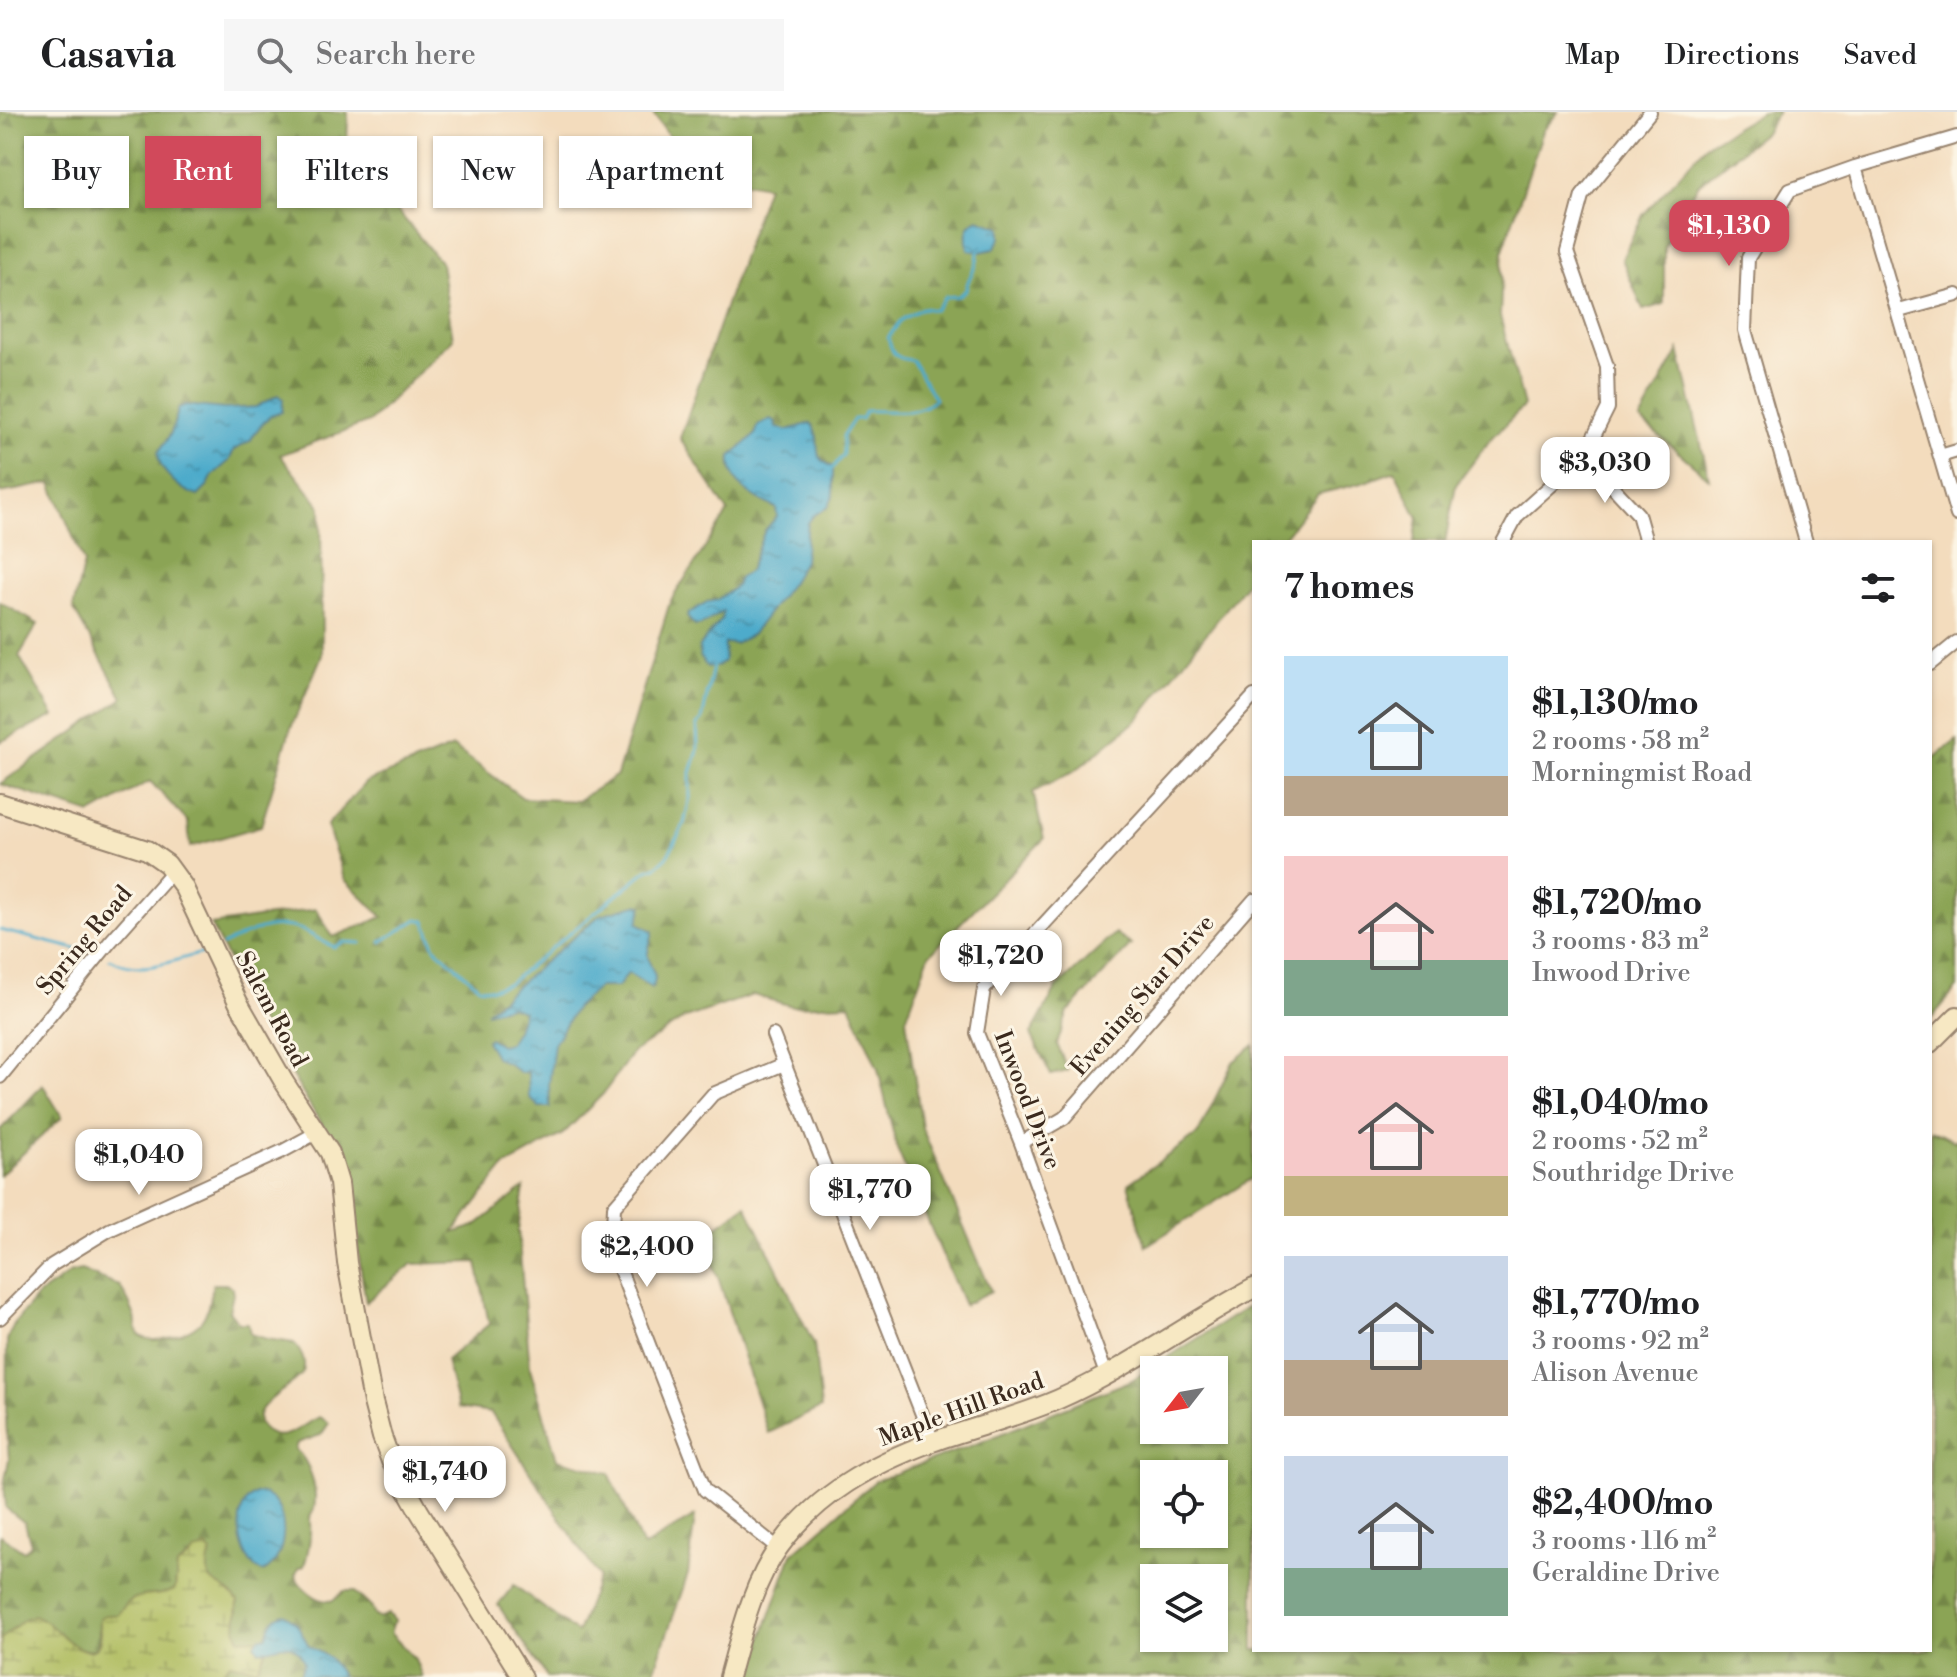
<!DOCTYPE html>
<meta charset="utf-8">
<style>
body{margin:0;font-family:"Libre Bodoni",serif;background:#f6f6f6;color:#202124;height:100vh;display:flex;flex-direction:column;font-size:30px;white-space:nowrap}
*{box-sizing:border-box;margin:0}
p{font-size:26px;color:#757577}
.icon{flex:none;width:44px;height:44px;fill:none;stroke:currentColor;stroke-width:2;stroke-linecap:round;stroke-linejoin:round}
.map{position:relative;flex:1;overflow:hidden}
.side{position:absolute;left:1252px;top:428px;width:680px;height:1112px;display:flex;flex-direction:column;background:#fff;border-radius:0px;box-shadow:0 2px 6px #0004}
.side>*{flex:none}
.top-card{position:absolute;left:24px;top:24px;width:760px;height:72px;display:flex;gap:16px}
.needle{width:52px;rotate:239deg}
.buttons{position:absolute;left:1140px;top:1244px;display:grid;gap:16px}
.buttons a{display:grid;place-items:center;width:88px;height:88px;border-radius:0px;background:#fff;box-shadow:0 2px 6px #0004;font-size:40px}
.price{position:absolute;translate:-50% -68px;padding:0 18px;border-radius:16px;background:#fff;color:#222;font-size:26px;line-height:52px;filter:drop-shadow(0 2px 4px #0008)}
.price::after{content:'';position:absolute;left:50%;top:48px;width:24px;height:18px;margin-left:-12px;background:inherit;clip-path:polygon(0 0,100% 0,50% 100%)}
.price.selected{background:#d1495b;color:#fff}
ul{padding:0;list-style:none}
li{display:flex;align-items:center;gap:24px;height:200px;padding:0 32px}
li span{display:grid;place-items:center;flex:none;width:224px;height:160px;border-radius:0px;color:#555}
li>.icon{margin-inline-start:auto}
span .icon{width:96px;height:96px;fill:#fffc;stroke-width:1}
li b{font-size:34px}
h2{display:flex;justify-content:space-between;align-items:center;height:96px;padding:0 32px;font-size:34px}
.pill{padding:0 28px;border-radius:0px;background:#fff;box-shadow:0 2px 6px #0004;font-size:28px;line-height:72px}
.pill.selected{background:#d1495b;color:#fff}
header{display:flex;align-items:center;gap:48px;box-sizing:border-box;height:112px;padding:0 40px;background:#fff;border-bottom:2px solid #e0e0e0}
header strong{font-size:38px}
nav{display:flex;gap:44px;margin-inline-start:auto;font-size:28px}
.search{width:560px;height:72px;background:#f6f6f6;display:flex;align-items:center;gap:20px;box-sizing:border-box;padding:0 28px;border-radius:0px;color:#757577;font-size:30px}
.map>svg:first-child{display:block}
.forest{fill:url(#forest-firs);stroke:#63673a;stroke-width:2;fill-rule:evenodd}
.wetland{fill:url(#wetland-marsh);stroke:#75733e;stroke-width:2}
.water{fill:url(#water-ripples);stroke:#446a74;stroke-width:2}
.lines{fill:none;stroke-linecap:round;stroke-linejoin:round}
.stream{stroke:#4dabcb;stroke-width:3}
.street-casing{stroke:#97836e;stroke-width:16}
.secondary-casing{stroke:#97836e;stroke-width:22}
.street{stroke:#fff;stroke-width:12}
.secondary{stroke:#f7e8c3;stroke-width:18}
.labels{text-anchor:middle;stroke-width:6;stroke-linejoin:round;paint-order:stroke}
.street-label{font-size:24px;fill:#3b2a1e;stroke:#fcf5e5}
</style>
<header>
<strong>Casavia</strong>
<div class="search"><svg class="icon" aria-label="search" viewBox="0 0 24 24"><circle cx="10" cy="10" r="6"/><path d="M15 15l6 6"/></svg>Search here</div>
<nav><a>Map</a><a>Directions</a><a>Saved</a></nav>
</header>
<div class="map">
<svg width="1957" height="1565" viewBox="0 0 1957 1565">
<defs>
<pattern id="forest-firs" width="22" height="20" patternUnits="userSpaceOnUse" patternTransform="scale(2)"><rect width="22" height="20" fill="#8ba455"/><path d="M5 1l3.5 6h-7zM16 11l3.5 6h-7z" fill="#738646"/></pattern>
<pattern id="wetland-marsh" width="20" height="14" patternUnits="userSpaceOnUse" patternTransform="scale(2)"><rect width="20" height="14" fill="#afbc5e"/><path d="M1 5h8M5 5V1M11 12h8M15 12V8" fill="none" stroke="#90994d"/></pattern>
<pattern id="water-ripples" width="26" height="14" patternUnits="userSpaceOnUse" patternTransform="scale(2)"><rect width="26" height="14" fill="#4dabcb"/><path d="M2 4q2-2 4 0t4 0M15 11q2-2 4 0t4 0" fill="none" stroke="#418ba4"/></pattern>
</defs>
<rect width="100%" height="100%" fill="#fcf5e5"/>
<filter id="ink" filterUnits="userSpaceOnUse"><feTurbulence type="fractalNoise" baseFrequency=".0125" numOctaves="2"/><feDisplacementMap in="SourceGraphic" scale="16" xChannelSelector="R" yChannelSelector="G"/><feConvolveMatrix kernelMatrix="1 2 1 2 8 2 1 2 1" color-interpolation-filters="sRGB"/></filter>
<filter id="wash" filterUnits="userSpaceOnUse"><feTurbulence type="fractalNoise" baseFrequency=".006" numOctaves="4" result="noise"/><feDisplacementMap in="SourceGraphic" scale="32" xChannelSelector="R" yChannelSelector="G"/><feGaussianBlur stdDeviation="1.8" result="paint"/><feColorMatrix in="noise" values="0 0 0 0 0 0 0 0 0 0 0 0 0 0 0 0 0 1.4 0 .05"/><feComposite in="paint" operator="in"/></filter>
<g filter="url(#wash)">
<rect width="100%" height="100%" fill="#f3dcbd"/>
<path class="forest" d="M 0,0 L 348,0 L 347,38 L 441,151 L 453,227 L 369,310 L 280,343 L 321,395 L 322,543 L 290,618 L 261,714 L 190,735 L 188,710 L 150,669 L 91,702 L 0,672 L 123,586 L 73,496 L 84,451 L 51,371 L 0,381 Z
M 652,0 L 1558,0 L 1543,19 L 1503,138 L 1500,204 L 1524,294 L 1490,328 L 1456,373 L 1445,430 L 1414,430 L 1418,406 L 1395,359 L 1362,371 L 1318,382 L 1280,430 L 1254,430 L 1254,462 L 1138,607 L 1075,659 L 1033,680 L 1044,727 L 929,843 L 906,907 L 922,1016 L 991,1179 L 964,1193 L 897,1037 L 878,957 L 850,892 L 792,894 L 753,883 L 685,906 L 633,940 L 603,982 L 563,1022 L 505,1054 L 453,1121 L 475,1114 L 524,1076 L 518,1118 L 530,1256 L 557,1347 L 609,1361 L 643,1435 L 695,1404 L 688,1462 L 652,1565 L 547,1565 L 498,1493 L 514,1473 L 577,1521 L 599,1465 L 491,1301 L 458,1296 L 446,1248 L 489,1212 L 477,1150 L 412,1152 L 366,1190 L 344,1050 L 254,900 L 211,813 L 316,797 L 333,825 L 383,805 L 344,767 L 327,713 L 366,670 L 453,635 L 523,686 L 577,689 L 617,663 L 670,490 L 728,400 L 680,326 L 767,74 L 694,60 Z
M 1762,0 L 1778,0 L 1766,19 L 1698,73 L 1664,135 L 1664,192 L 1643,198 L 1622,147 L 1643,103 L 1706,33 Z
M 1679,238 L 1709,366 L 1640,308 Z
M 0,490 L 38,512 L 19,544 L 54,604 L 0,630 Z
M 1957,628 L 1957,876 L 1930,908 L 1930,649 Z
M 1115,821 L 1131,833 L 1068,900 L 1057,932 L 1068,959 L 1051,963 L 1031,922 L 1057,875 Z
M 1254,933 L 1254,1065 L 1146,1134 L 1128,1072 L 1198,1022 L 1233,950 Z
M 43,973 L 62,1005 L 0,1063 L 0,1018 Z
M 1930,1018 L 1954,1029 L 1957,1027 L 1957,1565 L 748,1565 L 792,1442 L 875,1369 L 981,1330 L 1130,1269 L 1254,1191 L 1254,1538 L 1930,1538 ZM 1154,1258 L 1214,1258 L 1214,1318 L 1154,1318 ZM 1154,1362 L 1214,1362 L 1214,1422 L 1154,1422 ZM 1154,1466 L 1214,1466 L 1214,1526 L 1154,1526 Z
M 746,1093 L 814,1232 L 821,1296 L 768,1321 L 719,1168 L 703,1125 Z
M 81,1158 L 120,1174 C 125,1183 130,1192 134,1202 C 137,1208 135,1215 138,1221 C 150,1237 192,1221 202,1208 C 210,1198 209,1184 213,1172 L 226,1172 L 232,1176 L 233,1182 L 229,1199 L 239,1211 L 248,1211 L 250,1222 L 267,1227 L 294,1231 C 300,1239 307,1249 303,1260 C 298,1274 236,1297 267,1320 C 284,1332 303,1312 319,1305 L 329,1311 L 321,1323 L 297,1331 L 295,1337 C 310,1350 318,1376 314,1397 C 311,1406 310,1400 310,1409 C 311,1425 309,1439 304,1454 L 298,1457 L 295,1464 C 300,1475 320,1493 333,1488 C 336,1487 342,1481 344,1479 L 354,1479 L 372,1496 L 375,1504 L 379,1506 L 389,1502 L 395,1509 L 391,1514 L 391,1522 L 415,1547 L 422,1565 L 218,1565 L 230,1551 L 257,1556 L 266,1538 L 253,1528 L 243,1529 C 233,1522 236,1509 238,1498 C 224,1483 199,1466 210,1444 L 189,1445 L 177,1454 L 175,1478 C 150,1489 135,1475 118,1503 L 99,1509 C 98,1516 101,1531 96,1535 C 84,1545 69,1528 60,1524 C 46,1519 28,1519 13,1517 L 0,1529 L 0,1423 L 24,1439 L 31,1433 L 25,1411 L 6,1396 L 4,1372 L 9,1347 L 6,1311 L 7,1228 L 14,1212 L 38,1183 L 71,1160 Z"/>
<path class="wetland" d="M 206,1435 L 211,1440 C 199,1480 223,1466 238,1490 L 236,1518 L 240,1527 L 259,1526 L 255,1532 L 259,1539 L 267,1537 L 257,1556 L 230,1551 L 218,1565 L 0,1565 L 1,1527 L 24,1507 L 34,1503 C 38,1505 42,1507 45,1509 C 53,1514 90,1556 99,1531 C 105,1514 86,1501 118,1503 C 135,1475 150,1489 175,1478 L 177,1454 L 196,1439 Z"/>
<path class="water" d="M 978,107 L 1001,115 L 1001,126 L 994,137 L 980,140 L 968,138 C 966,125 964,114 978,107 Z
M 278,283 L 283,287 L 282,300 L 270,304 C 265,309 253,321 251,328 L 234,338 L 229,349 L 213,363 L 207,375 L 198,384 C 181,379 158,359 158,341 L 171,321 L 179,296 L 185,293 L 225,297 L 256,295 Z
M 770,307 L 775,309 L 776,316 L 788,318 L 811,311 C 826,331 806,342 833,355 L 833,384 L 828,395 L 813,404 L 808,411 L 804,449 L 792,470 L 752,522 L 735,532 L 725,531 L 724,549 L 718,554 L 707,555 L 700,545 L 699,535 L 722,507 L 723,500 L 701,513 L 695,514 L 687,505 L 688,502 L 707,490 L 717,488 L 736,474 L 739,466 L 749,459 L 765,418 L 777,405 L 776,396 C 754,386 728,373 731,344 L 755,323 L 758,313 Z
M 639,792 L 643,794 L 638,811 L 653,819 C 652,828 647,836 648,845 C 650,859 660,861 652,876 L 628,861 L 618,875 L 599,875 L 576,895 L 554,932 L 549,973 L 550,995 L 539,995 L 529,985 L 528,960 L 520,961 L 509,952 L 496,946 L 486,929 L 489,926 L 501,933 L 509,931 L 517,918 L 523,899 L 510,894 L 486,900 L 600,803 Z
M 257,1381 C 291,1383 291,1447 263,1460 C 238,1450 228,1394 257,1381 Z
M 285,1502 L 297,1512 L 309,1534 L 330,1546 L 342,1565 L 299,1565 L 304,1551 C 296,1525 279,1534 259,1539 L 255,1532 L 259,1526 L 267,1524 C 270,1512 273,1504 285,1502 Z"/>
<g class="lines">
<path class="stream" d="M 832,357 L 843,343 L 843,324 L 854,307 L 861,307 L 865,299 C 888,297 916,306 935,287 L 912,248 C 895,247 892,241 888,226 L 901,208 L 922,196 L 935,198 L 945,185 L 958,184 L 966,178 C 968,162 978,158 978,140
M 0,818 L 88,840
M 381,830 L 418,807 L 425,809 L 435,836 L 479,875 L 492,877 L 509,871 L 647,758 L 656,755 L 667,745 L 684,712 L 690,685 L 690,664 L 698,638 L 697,613 L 702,608 L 713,554
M 223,833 C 246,821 273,808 299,817 C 310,821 322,830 334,835 L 344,830 L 361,831
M 110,847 C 143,865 170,848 203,841"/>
</g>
</g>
<g filter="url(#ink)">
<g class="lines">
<defs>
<path id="street" d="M 1855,55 L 1957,403
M 1899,199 L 1957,183
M 1584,344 L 1638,402 L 1646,430
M 1940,344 L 1957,339
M 1503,430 L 1517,404 L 1584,344 L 1608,296 L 1607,254 L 1567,140 L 1582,84 L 1650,0
M 1806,430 L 1745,218 L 1748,146 L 1790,78 L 1855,55 L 1957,25
M 1930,552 L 1957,530
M 773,923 L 933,1330
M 0,965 L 110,830 L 173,759
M 1021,1031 L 1064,1006 L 1254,788
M 0,1206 L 52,1153 L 109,1118 L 283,1039 L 318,1020
M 1106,1262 L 1021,1031 L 977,921 L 984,877 L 1254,584
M 778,1436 L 705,1378 L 612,1137 L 614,1095 L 713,982 L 784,952"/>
<path id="secondary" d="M 0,691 L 147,738 L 167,752 L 183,774 L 238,890 L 284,970 L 330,1041 L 339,1071 L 347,1151 L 373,1290 L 382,1325 L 391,1349 L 419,1399 L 522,1565
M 1930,931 L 1957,904
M 729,1565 C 741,1522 752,1472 779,1435 C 817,1382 872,1352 932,1330 C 974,1315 1018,1305 1059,1287 C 1127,1257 1188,1211 1254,1176"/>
</defs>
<use href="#street" class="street-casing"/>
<use href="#secondary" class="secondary-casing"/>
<use href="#street" class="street"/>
<use href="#secondary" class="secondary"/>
</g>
</g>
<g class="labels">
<g class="street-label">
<text transform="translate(84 828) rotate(-50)" y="8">Spring Road</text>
<text transform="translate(1142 883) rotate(-49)" y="8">Evening Star Drive</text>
<text transform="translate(272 897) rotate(62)" y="8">Salem Road</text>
<text transform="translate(1028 988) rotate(69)" y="8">Inwood Drive</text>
<text transform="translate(961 1297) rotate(-20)" y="8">Maple Hill Road</text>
</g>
</g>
</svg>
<div class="buttons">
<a><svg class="needle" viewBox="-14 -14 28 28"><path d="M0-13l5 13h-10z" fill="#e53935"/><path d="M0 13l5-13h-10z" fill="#757577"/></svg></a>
<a><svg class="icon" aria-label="locate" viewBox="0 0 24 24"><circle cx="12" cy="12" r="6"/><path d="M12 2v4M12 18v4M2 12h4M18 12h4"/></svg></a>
<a><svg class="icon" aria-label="layers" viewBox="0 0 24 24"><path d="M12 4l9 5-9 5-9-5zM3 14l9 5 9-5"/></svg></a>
</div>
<b class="price selected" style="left:1729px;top:156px">$1,130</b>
<b class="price" style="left:1605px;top:393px">$3,030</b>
<b class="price" style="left:1001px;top:886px">$1,720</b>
<b class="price" style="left:139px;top:1085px">$1,040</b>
<b class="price" style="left:870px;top:1120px">$1,770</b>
<b class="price" style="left:647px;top:1177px">$2,400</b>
<b class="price" style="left:445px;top:1402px">$1,740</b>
<div class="top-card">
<a class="pill">Buy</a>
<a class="pill selected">Rent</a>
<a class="pill">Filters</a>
<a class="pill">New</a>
<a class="pill">Apartment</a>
</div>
<section class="side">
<h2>7 homes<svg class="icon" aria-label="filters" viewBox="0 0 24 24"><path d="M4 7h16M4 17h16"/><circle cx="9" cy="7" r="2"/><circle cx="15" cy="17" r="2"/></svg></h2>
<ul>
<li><span style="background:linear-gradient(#bfe0f5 75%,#b9a48a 0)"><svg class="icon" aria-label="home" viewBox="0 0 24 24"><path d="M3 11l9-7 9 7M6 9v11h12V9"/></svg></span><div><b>$1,130/mo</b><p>2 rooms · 58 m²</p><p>Morningmist Road</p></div></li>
<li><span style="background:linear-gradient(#f6c9c9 65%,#7fa58c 0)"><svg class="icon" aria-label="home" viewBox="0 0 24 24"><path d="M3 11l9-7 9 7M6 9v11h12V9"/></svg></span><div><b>$1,720/mo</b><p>3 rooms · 83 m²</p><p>Inwood Drive</p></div></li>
<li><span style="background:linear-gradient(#f6c9c9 75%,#c2b280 0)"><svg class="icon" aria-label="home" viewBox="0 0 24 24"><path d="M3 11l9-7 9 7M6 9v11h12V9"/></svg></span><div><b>$1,040/mo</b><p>2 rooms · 52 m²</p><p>Southridge Drive</p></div></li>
<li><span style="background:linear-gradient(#c9d6e8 65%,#b9a48a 0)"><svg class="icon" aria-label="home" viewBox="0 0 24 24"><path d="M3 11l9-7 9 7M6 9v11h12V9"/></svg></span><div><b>$1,770/mo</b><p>3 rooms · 92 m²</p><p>Alison Avenue</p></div></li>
<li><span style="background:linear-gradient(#c9d6e8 70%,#7fa58c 0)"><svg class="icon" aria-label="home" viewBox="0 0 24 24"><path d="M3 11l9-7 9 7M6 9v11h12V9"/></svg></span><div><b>$2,400/mo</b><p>3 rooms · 116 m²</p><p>Geraldine Drive</p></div></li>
</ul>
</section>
</div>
